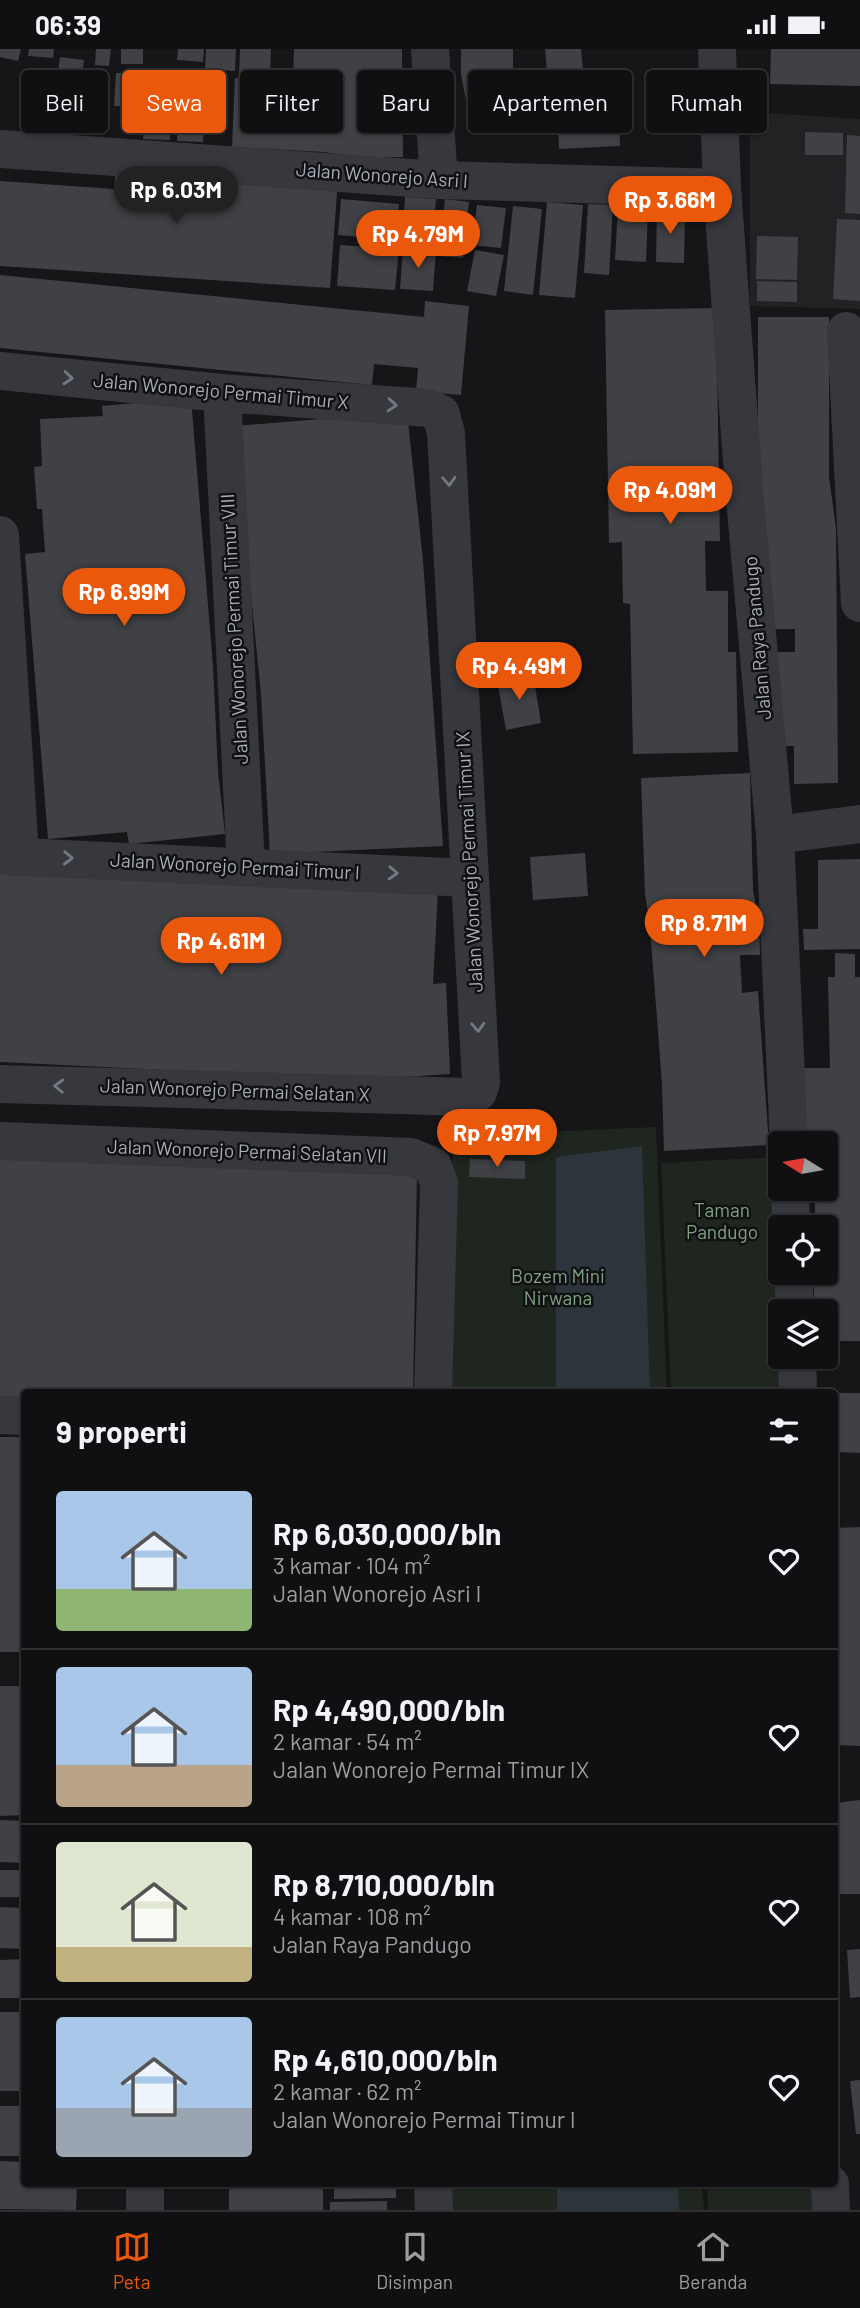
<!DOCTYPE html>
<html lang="id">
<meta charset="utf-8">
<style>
body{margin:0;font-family:Barlow,sans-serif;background:#19191b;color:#f1f3f6;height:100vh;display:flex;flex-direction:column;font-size:26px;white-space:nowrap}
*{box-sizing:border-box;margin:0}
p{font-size:23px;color:#9c9d9f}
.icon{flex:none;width:38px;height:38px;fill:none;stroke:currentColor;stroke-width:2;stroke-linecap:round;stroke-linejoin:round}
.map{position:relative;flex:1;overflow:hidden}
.side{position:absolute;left:21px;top:1340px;width:817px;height:798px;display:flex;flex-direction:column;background:#101012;border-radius:7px;box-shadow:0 2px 5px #0004,0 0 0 2px #303032}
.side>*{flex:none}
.banner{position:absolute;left:21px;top:21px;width:819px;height:63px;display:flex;gap:14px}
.needle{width:46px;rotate:281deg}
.controls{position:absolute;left:768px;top:1082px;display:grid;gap:14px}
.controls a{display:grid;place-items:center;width:70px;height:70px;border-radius:7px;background:#101012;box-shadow:0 2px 5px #0004,0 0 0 2px #303032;font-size:35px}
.price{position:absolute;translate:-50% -60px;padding:0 16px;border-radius:24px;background:#ea580c;color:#fff;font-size:23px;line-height:46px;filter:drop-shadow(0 2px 4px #0008)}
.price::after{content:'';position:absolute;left:50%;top:42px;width:21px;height:16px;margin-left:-10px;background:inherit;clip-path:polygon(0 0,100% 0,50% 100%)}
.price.on{background:#222;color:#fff}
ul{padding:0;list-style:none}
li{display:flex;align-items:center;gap:21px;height:175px;padding:0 35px}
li+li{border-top:2px solid #303032}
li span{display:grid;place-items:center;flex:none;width:196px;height:140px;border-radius:7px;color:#555}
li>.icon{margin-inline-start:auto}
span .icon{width:84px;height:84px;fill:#fffc;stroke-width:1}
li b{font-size:30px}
h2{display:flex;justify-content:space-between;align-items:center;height:84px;padding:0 35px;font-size:30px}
.pill{padding:0 24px;border-radius:7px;background:#101012;box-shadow:0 2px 5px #0004,0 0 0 2px #303032;font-size:24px;line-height:63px}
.pill.on{background:#ea580c;color:#fff}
.status{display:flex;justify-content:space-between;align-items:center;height:49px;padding:0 35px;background:#101012;direction:ltr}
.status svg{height:19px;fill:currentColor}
.menu{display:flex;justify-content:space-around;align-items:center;height:98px;border-top:2px solid #303032;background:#101012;font-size:19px;color:#9c9d9f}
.menu a{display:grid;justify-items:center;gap:4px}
.menu .on{color:#ea580c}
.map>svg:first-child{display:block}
.built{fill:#222225}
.green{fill:#1e261f}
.water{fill:#2c353c}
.building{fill:#404145}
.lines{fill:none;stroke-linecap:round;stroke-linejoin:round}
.minor{stroke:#37383d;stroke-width:38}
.oneway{stroke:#757881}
.labels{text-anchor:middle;stroke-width:5;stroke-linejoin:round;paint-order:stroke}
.street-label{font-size:19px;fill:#a8adb8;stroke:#111113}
.park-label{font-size:19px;fill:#7fa381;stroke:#111113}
</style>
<div class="status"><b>06:39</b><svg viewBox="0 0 49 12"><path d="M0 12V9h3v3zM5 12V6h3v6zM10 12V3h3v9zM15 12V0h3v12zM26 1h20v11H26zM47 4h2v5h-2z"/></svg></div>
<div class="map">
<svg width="860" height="2161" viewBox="0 0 860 2161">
<rect width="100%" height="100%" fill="#161618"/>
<path class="built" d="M 750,63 L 860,70 L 860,260 L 750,257 Z"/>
<path class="green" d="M 656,1078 L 667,1344 L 452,1344 L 453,1087 Z
M 780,1108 L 780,1307 L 795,1344 L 671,1344 L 661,1114 Z
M 451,2135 L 702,2135 L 704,2161 L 451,2161 Z
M 707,2135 L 815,2135 L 815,2161 L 708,2161 Z"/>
<path class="water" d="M 642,1097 L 650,1344 L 556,1344 L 556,1108 Z
M 557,2135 L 678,2135 L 679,2161 L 557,2161 Z"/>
<path class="building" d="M 0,0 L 21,0 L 18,12 L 0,8 Z
M 29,0 L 54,0 L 53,9 L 28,7 Z
M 96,0 L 111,0 L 109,17 L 95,16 Z
M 121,0 L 143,0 L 143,15 L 121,15 Z
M 178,0 L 204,0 L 203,13 L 177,11 Z
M 206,0 L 236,0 L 235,22 L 205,20 Z
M 240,0 L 271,0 L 270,28 L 239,27 Z
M 294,0 L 402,0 L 403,108 L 360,108 L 324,103 L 232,98 L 235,29 L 293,31 Z
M 461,0 L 513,0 L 513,25 L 525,79 L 470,72 L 461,25 Z
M 545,0 L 581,0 L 585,41 L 549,44 Z
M 771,0 L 860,0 L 860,37 L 770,35 Z
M 60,8 L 84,11 L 80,45 L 56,42 Z
M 147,21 L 173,22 L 170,91 L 143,90 Z
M 116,24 L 142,25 L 140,58 L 114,57 Z
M 179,31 L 206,32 L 203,93 L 177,92 Z
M 33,33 L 53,36 L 47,74 L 27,71 Z
M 618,50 L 620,97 L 559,100 L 557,53 Z
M 805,83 L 843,84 L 843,106 L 805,106 Z
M 847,86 L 860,87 L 860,165 L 845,164 Z
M 116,115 L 338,130 L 330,239 L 0,217 L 0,132 L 114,140 Z
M 405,148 L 436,150 L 433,195 L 402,193 Z
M 341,150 L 399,155 L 395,191 L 338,186 Z
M 445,150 L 469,153 L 463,209 L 438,207 Z
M 547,153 L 583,156 L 575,249 L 539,246 Z
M 588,155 L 613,156 L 609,226 L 584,224 Z
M 477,156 L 506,159 L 501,199 L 472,196 Z
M 513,157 L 542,160 L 533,246 L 504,242 Z
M 618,158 L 648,159 L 646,213 L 615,211 Z
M 657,160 L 685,161 L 684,214 L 656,213 Z
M 837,170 L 860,171 L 860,252 L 833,250 Z
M 757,187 L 798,188 L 797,231 L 756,230 Z
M 340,196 L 399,200 L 395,241 L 337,237 Z
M 403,200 L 436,202 L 433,242 L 400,240 Z
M 475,201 L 504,206 L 496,247 L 467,242 Z
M 0,226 L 424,268 L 425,252 L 469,257 L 461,346 L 416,342 L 418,319 L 374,315 L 372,336 L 0,299 Z
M 757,232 L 797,233 L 797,253 L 757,252 Z
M 716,259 L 720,492 L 705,492 L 706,542 L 728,542 L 728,603 L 736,603 L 738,703 L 633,705 L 630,555 L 623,554 L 622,493 L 609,494 L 605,261 Z
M 758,268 L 829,268 L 829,428 L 836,479 L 838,734 L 794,735 L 794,697 L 773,697 L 773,603 L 795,603 L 795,580 L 767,580 L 758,401 Z
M 191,349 L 213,617 L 218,723 L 225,785 L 129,795 L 127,783 L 48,790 L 25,505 L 45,503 L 42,460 L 37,460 L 34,418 L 42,417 L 40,370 L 103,367 L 102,357 Z
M 407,363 L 423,511 L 443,797 L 270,805 L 261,645 L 234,377 Z
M 533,625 L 541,674 L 506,681 L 497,631 Z
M 750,724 L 753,841 L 759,874 L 760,906 L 740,906 L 742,944 L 758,942 L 769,1096 L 664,1102 L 662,1035 L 650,878 L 645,845 L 641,729 Z
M 585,804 L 588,847 L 533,851 L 530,808 Z
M 860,810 L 860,900 L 804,901 L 803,880 L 818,880 L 818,811 Z
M 0,825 L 438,841 L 433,935 L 446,934 L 450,1025 L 402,1028 L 186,1022 L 0,1013 Z
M 835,904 L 855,905 L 855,928 L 860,928 L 860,1292 L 826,1292 L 826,1262 L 814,1262 L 814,1223 L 826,1223 L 826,1178 L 815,1178 L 815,1139 L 826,1139 L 826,1094 L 805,1094 L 804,1019 L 830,1019 L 828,928 L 835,928 Z
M 0,1107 L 417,1125 L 413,1344 L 24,1344 L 24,1350 L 0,1349 Z
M 470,1110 L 525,1112 L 525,1130 L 469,1128 Z
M 835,1344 L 860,1344 L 860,1404 L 835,1403 Z
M 0,1388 L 24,1388 L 24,1603 L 0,1603 Z
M 860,1478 L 860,1697 L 835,1696 L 835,1479 Z
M 0,1637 L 24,1637 L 24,1766 L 0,1767 Z
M 860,1751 L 860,1845 L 835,1845 L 835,1754 Z
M 0,1771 L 24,1772 L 24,1814 L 0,1813 Z
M 0,1821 L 24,1821 L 24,1848 L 0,1848 Z
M 0,1858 L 24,1859 L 24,1900 L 0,1899 Z
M 860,1900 L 860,1948 L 850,1949 L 847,1901 Z
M 24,1910 L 24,1949 L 0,1949 L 0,1911 Z
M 0,1963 L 24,1963 L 24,2042 L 0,2042 Z
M 860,2031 L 860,2085 L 856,2085 L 850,2032 Z
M 0,2057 L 24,2057 L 24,2107 L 0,2107 Z
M 0,2112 L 24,2113 L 24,2135 L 77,2135 L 76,2161 L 0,2160 Z
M 229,2135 L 323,2135 L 323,2161 L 229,2161 Z
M 334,2135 L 396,2135 L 396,2149 L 334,2150 Z
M 387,2152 L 387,2161 L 330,2161 L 330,2153 Z"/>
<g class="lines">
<path class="minor" d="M 430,0 L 439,131
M 717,0 L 722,139 L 744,439 L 775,786 L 789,1094
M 0,100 L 439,131 L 722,139
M 846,282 L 860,554
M 0,322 L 222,344 L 429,359 L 441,365 L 446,384 L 481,1033 L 478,1043 L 470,1048 L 0,1035
M 222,344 L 246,817
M 0,486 L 20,807
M 775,786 L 860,775
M 0,807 L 469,829
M 0,1092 L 411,1108 L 433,1117 L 439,1134 L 433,1344
M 790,1139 L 791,1178
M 793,1223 L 795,1262
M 797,1307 L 798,1344
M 0,1366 L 24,1367
M 145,2135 L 145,2161
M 433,2135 L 434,2161
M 830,2135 L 831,2161"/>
</g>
<defs><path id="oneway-chevron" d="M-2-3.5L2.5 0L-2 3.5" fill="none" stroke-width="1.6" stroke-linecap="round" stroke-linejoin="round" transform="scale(1.75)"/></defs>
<g class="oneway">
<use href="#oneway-chevron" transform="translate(68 329) rotate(5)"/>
<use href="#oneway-chevron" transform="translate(392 356) rotate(4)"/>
<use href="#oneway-chevron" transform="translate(449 432) rotate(87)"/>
<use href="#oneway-chevron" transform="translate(68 809) rotate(2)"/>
<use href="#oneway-chevron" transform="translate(393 824) rotate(3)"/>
<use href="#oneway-chevron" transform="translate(478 978) rotate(87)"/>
<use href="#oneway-chevron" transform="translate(59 1037) rotate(-178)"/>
</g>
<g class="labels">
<g class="street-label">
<text transform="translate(382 126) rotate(4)" y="7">Jalan Wonorejo Asri I</text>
<text transform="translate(221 342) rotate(5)" y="7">Jalan Wonorejo Permai Timur X</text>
<text transform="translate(234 580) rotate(-93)" y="7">Jalan Wonorejo Permai Timur VIII</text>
<text transform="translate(757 589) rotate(-95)" y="7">Jalan Raya Pandugo</text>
<text transform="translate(469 813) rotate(-93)" y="7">Jalan Wonorejo Permai Timur IX</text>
<text transform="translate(235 817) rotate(3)" y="7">Jalan Wonorejo Permai Timur I</text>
<text transform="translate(235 1041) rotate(2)" y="7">Jalan Wonorejo Permai Selatan X</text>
<text transform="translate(247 1102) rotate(2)" y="7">Jalan Wonorejo Permai Selatan VII</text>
</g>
<g class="park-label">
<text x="722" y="1168">Taman<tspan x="722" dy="22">Pandugo</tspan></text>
<text x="558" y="1234">Bozem Mini<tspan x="558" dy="22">Nirwana</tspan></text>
</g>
</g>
</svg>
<div class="controls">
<a><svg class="needle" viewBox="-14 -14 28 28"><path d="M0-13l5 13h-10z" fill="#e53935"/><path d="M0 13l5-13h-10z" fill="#9c9d9f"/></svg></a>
<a><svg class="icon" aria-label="locate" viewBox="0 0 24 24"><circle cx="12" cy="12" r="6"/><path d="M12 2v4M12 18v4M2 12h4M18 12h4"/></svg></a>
<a><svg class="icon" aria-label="layers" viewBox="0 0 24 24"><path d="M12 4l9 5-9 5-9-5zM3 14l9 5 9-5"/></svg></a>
</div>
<b class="price on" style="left:176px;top:177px">Rp 6.03M</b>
<b class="price" style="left:670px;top:187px">Rp 3.66M</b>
<b class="price" style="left:418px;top:221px">Rp 4.79M</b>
<b class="price" style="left:670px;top:477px">Rp 4.09M</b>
<b class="price" style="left:124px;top:579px">Rp 6.99M</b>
<b class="price" style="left:519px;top:653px">Rp 4.49M</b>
<b class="price" style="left:704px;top:910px">Rp 8.71M</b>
<b class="price" style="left:221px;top:928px">Rp 4.61M</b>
<b class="price" style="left:497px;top:1120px">Rp 7.97M</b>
<div class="banner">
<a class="pill">Beli</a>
<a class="pill on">Sewa</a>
<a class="pill">Filter</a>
<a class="pill">Baru</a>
<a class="pill">Apartemen</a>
<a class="pill">Rumah</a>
</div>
<section class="side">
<h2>9 properti<svg class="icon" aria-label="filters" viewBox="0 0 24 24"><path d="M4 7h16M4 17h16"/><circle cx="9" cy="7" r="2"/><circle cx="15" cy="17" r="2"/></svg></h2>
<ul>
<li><span style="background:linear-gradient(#a9c7e8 70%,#8fb573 0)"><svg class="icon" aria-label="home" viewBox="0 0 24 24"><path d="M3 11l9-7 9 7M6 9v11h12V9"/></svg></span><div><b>Rp 6,030,000/bln</b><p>3 kamar · 104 m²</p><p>Jalan Wonorejo Asri I</p></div><svg class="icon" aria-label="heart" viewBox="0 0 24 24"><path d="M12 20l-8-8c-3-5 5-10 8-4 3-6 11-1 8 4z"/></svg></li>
<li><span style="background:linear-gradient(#a9c7e8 70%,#b9a48a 0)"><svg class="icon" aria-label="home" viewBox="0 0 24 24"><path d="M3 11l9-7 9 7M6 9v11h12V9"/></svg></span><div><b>Rp 4,490,000/bln</b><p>2 kamar · 54 m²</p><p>Jalan Wonorejo Permai Timur IX</p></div><svg class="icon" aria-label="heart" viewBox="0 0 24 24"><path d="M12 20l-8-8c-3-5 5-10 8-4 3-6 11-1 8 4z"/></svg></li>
<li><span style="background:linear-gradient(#dfe7d0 75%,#c2b280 0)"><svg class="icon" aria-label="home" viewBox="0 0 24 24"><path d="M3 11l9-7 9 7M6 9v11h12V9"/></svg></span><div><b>Rp 8,710,000/bln</b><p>4 kamar · 108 m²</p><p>Jalan Raya Pandugo</p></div><svg class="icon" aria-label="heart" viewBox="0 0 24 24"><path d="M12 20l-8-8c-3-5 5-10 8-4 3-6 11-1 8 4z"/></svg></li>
<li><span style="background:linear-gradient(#a9c7e8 65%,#9aa5b1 0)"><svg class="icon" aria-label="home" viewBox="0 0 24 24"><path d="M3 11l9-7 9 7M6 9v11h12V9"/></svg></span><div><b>Rp 4,610,000/bln</b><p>2 kamar · 62 m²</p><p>Jalan Wonorejo Permai Timur I</p></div><svg class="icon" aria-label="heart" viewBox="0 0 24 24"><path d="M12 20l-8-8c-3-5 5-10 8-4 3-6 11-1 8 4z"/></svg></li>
</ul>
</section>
</div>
<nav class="menu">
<a class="on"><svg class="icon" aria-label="map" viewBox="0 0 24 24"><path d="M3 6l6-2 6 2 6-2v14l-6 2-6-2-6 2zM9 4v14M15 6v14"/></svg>Peta</a>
<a><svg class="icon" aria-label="saved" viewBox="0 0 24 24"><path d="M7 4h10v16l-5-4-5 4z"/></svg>Disimpan</a>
<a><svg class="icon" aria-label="home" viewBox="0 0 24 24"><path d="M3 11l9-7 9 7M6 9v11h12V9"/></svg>Beranda</a>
</nav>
